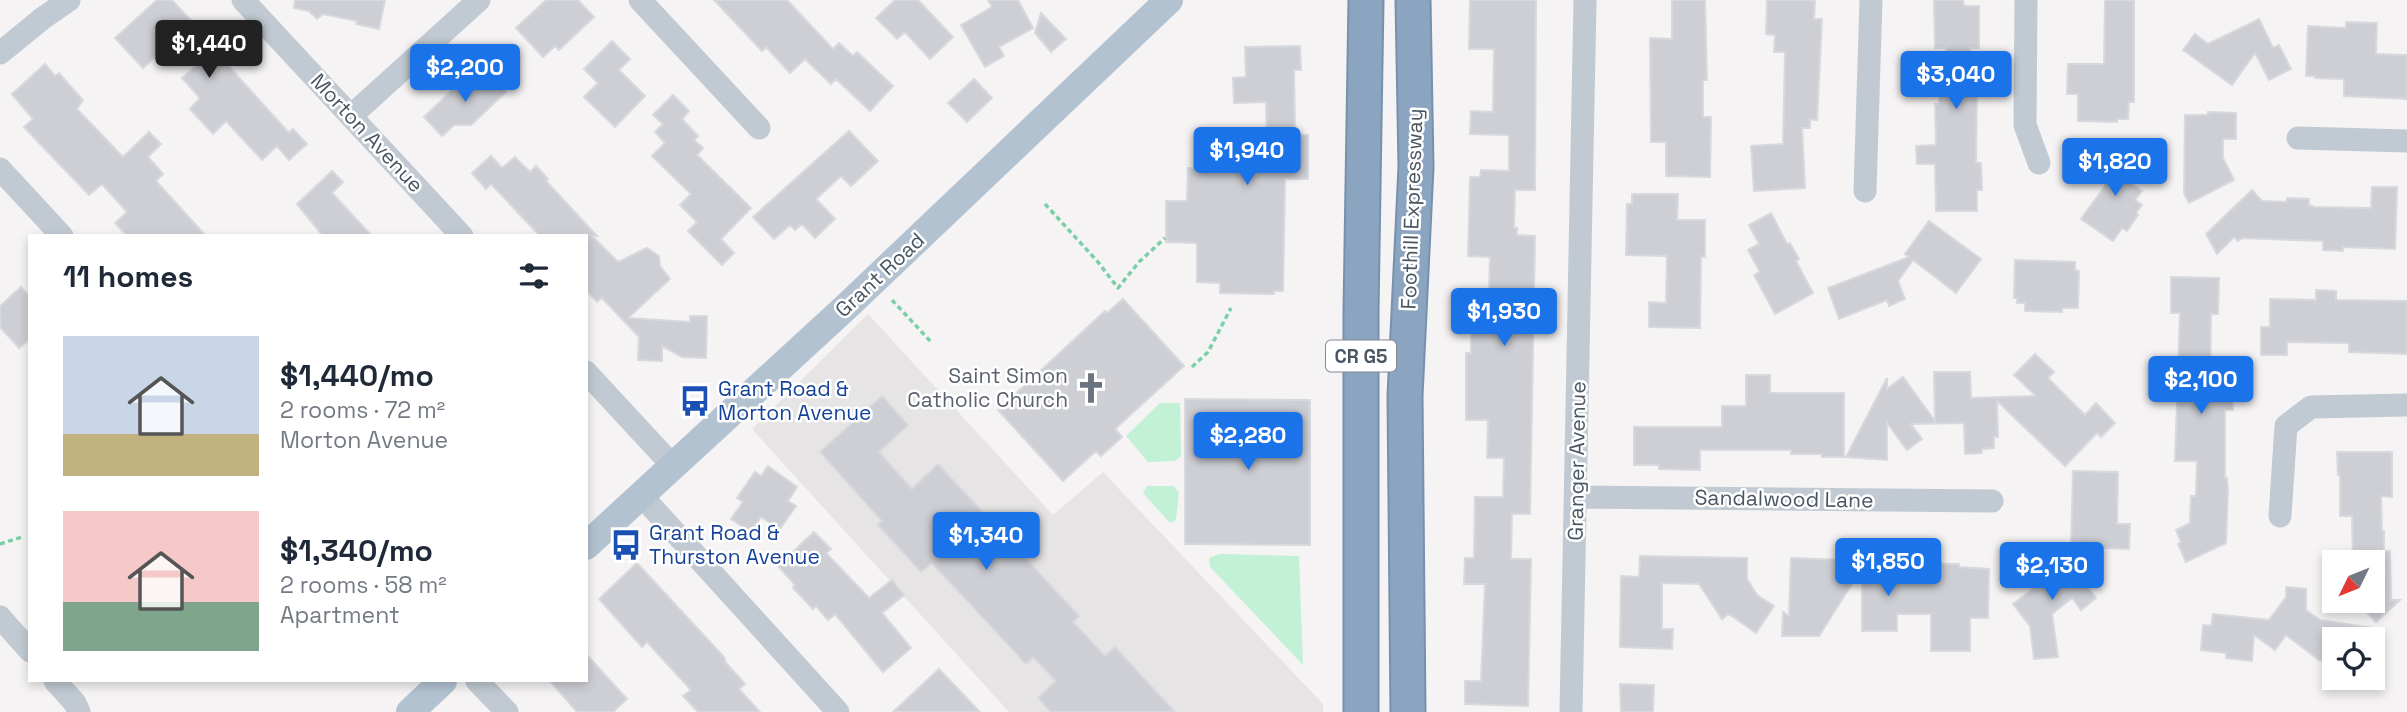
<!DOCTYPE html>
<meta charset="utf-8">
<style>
body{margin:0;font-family:"Space Grotesk",sans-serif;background:#f6f6f7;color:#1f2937;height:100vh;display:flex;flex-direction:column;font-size:26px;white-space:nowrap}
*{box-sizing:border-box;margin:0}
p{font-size:23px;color:#747a83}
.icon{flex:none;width:38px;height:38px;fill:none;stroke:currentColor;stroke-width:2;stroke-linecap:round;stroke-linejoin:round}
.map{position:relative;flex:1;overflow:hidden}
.side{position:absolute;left:28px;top:234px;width:560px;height:448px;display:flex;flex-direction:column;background:#fff;border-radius:0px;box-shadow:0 4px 10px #0003}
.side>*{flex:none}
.needle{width:46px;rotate:227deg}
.fabs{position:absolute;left:2322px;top:550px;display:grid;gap:14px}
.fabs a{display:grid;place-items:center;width:63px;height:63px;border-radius:0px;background:#fff;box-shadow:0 4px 10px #0003;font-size:35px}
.price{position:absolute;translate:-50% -60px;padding:0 16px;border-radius:7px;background:#1a73e8;color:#fff;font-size:23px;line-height:46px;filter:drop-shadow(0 2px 4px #0008)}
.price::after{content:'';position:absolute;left:50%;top:42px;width:21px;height:16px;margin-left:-10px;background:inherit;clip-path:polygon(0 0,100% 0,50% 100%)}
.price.current{background:#222;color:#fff}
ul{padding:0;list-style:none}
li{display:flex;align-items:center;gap:21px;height:175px;padding:0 35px}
li span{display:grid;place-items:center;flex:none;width:196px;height:140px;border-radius:0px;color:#555}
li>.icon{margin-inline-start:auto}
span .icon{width:84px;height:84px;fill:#fffc;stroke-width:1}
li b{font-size:30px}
h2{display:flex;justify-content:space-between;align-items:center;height:84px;padding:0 35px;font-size:30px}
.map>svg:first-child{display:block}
.education{fill:#e6e4e5}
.green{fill:#c3f1d5}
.building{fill:#cdcfd5;stroke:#d7d9de;stroke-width:2}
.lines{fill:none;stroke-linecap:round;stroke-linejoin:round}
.highway-casing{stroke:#7690ad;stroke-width:37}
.path{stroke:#7ad0a6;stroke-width:3.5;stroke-dasharray:5 3.5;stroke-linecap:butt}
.minor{stroke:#c1cad2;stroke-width:23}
.major{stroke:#b3c2d1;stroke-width:28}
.highway{stroke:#8ba5c1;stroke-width:33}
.labels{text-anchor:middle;stroke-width:5;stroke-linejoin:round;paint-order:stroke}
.shield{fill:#fff;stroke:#808990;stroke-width:2}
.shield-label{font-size:19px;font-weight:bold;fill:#4a5661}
.street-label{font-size:21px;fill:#4a5661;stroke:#fff}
.worship-label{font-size:21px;fill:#5b616d;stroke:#fff;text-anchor:end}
.transit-label{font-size:21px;fill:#164399;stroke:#fff;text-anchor:start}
</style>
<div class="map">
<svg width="2407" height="712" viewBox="0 0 2407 712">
<rect width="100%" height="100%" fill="#f5f3f3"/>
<path class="education" d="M 868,314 L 1053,515 L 1103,472 L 1323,704 L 1323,712 L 1009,712 L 752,429 Z"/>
<path class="green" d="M 1160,403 L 1180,403 L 1181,456 L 1175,461 L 1148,462 L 1126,436 Z
M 1147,486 L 1174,486 L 1179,493 L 1176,520 L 1170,523 L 1143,493 Z
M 1220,554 L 1299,556 L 1303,665 L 1210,567 L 1209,558 Z"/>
<path class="building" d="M 157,0 L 172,0 L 226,59 L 224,61 L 289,133 L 293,129 L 307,144 L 289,160 L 277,146 L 262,160 L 226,121 L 213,134 L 190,109 L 200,98 L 182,78 L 198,64 L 175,39 L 143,68 L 115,38 Z
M 295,0 L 385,0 L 379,29 L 356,24 L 357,21 L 323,14 L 317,19 L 309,11 L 294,8 Z
M 546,0 L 578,0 L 594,17 L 559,50 L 555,46 L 543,57 L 516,28 Z
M 714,0 L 787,0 L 833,49 L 839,43 L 853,56 L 857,52 L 893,86 L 870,111 L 836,79 L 831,84 L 805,59 L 790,73 L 766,47 L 762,51 Z
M 895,0 L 918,0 L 953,37 L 930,59 L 905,32 L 897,39 L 876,18 Z
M 988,0 L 1018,0 L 1033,28 L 999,47 L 1004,56 L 985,67 L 961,25 L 992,7 Z
M 1470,0 L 1536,0 L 1535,190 L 1515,190 L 1514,228 L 1517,228 L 1517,235 L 1535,236 L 1530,514 L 1512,514 L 1511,559 L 1531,559 L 1528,706 L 1465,704 L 1465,681 L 1481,681 L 1485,584 L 1464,584 L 1465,558 L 1474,558 L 1475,497 L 1503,497 L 1504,458 L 1487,458 L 1488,420 L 1466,420 L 1466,353 L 1471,353 L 1471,330 L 1488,330 L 1490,257 L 1468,256 L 1470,177 L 1480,177 L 1481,170 L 1509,171 L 1509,135 L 1470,134 L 1471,111 L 1493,112 L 1494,49 L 1469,49 Z
M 1672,0 L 1705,0 L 1707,80 L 1703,80 L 1703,117 L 1711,117 L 1710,177 L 1666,176 L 1666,142 L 1651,142 L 1650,38 L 1672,39 Z
M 1767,0 L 1815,0 L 1814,19 L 1822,19 L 1817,120 L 1810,119 L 1810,128 L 1802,128 L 1805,188 L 1754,191 L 1751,146 L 1783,144 L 1785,52 L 1774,52 L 1775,35 L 1766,34 Z
M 1934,0 L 1963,0 L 1964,6 L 1979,6 L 1979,48 L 1970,48 L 1971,84 L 1977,84 L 1976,163 L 1981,163 L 1982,190 L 1977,190 L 1977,211 L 1936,211 L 1935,164 L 1917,164 L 1916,146 L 1936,145 L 1935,104 L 1939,104 L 1939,84 L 1946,84 L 1946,48 L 1935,48 Z
M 2105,0 L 2134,0 L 2134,102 L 2129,102 L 2128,119 L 2117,119 L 2117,122 L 2078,121 L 2078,94 L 2067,94 L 2068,64 L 2104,64 Z
M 1041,13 L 1066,39 L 1051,52 L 1035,33 Z
M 2259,19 L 2273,48 L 2279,45 L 2291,69 L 2269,80 L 2255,53 L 2232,85 L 2183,50 L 2195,34 L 2208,44 Z
M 2346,22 L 2377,23 L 2376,54 L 2407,55 L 2407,99 L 2344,96 L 2344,79 L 2315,78 L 2315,76 L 2306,76 L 2308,26 L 2346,28 Z
M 612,41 L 630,59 L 619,70 L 645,96 L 615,127 L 584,97 L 598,83 L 584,69 Z
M 1300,46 L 1301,70 L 1294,70 L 1295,135 L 1308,135 L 1308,179 L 1285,179 L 1283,291 L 1274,291 L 1274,294 L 1220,293 L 1220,283 L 1197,282 L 1197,243 L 1166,242 L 1166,201 L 1187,201 L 1188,168 L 1231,169 L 1230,148 L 1267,148 L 1266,102 L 1234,103 L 1233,78 L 1246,77 L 1245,47 Z
M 45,64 L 55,76 L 59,73 L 83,100 L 77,109 L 123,157 L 149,132 L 161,144 L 148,157 L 163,174 L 156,181 L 206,236 L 127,236 L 115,223 L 127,212 L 102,184 L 89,195 L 39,143 L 24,127 L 33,119 L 12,94 Z
M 472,71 L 481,80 L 483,78 L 488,84 L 494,79 L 506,92 L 471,125 L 454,125 L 442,136 L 424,117 Z
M 974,79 L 992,98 L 967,122 L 948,103 Z
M 673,95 L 689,111 L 682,119 L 698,136 L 694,140 L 703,148 L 697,155 L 751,208 L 721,239 L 734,253 L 722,265 L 688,231 L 697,222 L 680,205 L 691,194 L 652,156 L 665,143 L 655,132 L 663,124 L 653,115 Z
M 2208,112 L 2236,113 L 2236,139 L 2223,139 L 2223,158 L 2234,180 L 2189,203 L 2184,193 L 2185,115 L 2208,115 Z
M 849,131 L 878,161 L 851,186 L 841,176 L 816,199 L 835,219 L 815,238 L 802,224 L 795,230 L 790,225 L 774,239 L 753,217 Z
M 2108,149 L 2133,152 L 2130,183 L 2142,191 L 2135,200 L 2142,205 L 2136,213 L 2138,215 L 2127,231 L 2122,228 L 2113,241 L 2081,219 L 2105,186 Z
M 491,156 L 502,168 L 515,157 L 530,172 L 536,166 L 548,179 L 546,181 L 597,236 L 592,236 L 618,262 L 647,248 L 659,256 L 660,266 L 670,279 L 628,318 L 690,322 L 690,316 L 707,316 L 706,358 L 682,357 L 662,346 L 662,361 L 638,360 L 639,337 L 602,298 L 597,302 L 586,290 L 586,236 L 540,236 L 491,184 L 486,189 L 472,173 Z
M 332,171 L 343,182 L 332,193 L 372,236 L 323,236 L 297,204 Z
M 2372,187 L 2397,187 L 2395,249 L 2343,247 L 2343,251 L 2323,250 L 2323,241 L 2242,238 L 2238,241 L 2234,237 L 2217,254 L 2206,234 L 2252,190 L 2262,201 L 2287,202 L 2287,198 L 2309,199 L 2309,205 L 2315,207 L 2371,208 Z
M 1632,194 L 1678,194 L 1677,220 L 1705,220 L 1705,257 L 1701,256 L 1700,328 L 1649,327 L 1649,302 L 1666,303 L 1667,256 L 1626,255 L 1627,204 L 1632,204 Z
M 1771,213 L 1787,244 L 1790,243 L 1799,259 L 1796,261 L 1813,293 L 1775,314 L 1754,275 L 1760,272 L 1748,250 L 1759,244 L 1749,225 Z
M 1929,221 L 1981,259 L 1956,293 L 1913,260 L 1898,281 L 1905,299 L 1889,306 L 1887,300 L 1839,319 L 1828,288 L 1909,257 L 1905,254 Z
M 2015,260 L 2075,262 L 2075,270 L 2079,271 L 2078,308 L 2062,308 L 2062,312 L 2025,311 L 2025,303 L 2017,303 L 2017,298 L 2014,298 Z
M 2171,277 L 2219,278 L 2218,314 L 2211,314 L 2210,386 L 2233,386 L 2233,410 L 2225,410 L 2225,478 L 2227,478 L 2228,489 L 2226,543 L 2186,562 L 2178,544 L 2181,542 L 2176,530 L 2190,523 L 2191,496 L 2196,496 L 2197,461 L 2175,461 L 2180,313 L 2171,313 Z
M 21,287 L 30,297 L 30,339 L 19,348 L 0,327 L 0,306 Z
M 2316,290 L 2336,291 L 2336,300 L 2407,301 L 2407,354 L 2349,352 L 2349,343 L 2287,342 L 2287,355 L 2261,355 L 2261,327 L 2270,327 L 2270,299 L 2316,300 Z
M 1123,299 L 1184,366 L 1115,429 L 1122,437 L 1101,456 L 1096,451 L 1063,481 L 998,410 L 1105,311 L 1107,313 Z
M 2035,354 L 2054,372 L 2048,378 L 2085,415 L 2096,403 L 2115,423 L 2101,437 L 2097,433 L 2065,466 L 1997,401 L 1998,437 L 1994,437 L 1994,448 L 1982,449 L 1982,453 L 1965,454 L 1964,423 L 1911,424 L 1922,439 L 1907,450 L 1887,423 L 1887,460 L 1846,457 L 1887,378 L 1887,389 L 1903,377 L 1935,421 L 1934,372 L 1970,372 L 1971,398 L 2036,396 L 2014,375 Z
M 1746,375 L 1770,375 L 1770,393 L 1844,393 L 1844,457 L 1822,457 L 1822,454 L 1791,454 L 1791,450 L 1700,450 L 1700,470 L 1659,469 L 1659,465 L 1634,465 L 1634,427 L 1722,427 L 1722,406 L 1746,406 Z
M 882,396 L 908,425 L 879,452 L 912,489 L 938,464 L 1079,616 L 1073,622 L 1105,656 L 1115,647 L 1175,712 L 1051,712 L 1038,698 L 1056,681 L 1033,657 L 1026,664 L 932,563 L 921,572 L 878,525 L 882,521 L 820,452 Z
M 1185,399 L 1310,400 L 1310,545 L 1185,544 Z
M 2337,452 L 2392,452 L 2392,497 L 2381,496 L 2382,531 L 2384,531 L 2384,551 L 2390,551 L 2391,598 L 2389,600 L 2400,600 L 2376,622 L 2355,600 L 2373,600 L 2373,562 L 2353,562 L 2352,516 L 2340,516 L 2340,475 L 2338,475 Z
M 768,466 L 797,487 L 788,501 L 796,506 L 780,529 L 761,517 L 751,532 L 731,519 L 743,502 L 737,498 L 755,472 L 761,476 Z
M 2073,471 L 2118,472 L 2117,524 L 2130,524 L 2129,549 L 2071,547 Z
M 814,532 L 831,549 L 826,553 L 869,598 L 892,580 L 904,595 L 882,613 L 911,648 L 883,672 L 835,614 L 828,620 L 816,606 L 813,609 L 793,588 L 795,585 L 778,566 Z
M 2058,548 L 2096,598 L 2081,610 L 2072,598 L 2052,614 L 2058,657 L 2034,659 L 2030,626 L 2013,604 L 2046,579 L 2036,565 Z
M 1640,556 L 1747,558 L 1747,579 L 1757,595 L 1774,606 L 1756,633 L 1729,614 L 1722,619 L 1699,584 L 1662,583 L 1662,629 L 1673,629 L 1672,649 L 1620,647 L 1621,576 L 1639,577 Z
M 1791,558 L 1898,562 L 1898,578 L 1931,578 L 1932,564 L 1959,564 L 1959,567 L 1989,569 L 1988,618 L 1970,618 L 1970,651 L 1931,651 L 1931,614 L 1897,614 L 1897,631 L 1862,631 L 1862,568 L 1819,636 L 1782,636 L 1783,612 L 1789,616 Z
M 637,563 L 724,657 L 726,663 L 745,684 L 739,689 L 760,712 L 698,712 L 683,696 L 691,690 L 647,642 L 642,647 L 599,599 Z
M 2286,587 L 2306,589 L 2306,610 L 2320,620 L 2380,629 L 2379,639 L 2334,639 L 2334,662 L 2319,660 L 2286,635 L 2275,650 L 2254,635 L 2252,661 L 2226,658 L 2226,653 L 2201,650 L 2203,625 L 2211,626 L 2213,614 L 2269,620 L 2286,597 Z
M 586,654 L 627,699 L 613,712 L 577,712 L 550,681 L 586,681 Z
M 939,669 L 980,712 L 893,712 Z
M 1620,684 L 1654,685 L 1653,712 L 1621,712 Z"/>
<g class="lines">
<defs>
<path id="highway" d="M 1361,712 L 1361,311 L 1366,0
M 1408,712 L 1405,396 L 1416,167 L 1413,0"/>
</defs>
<use href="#highway" class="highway-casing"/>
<path class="path" d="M 1045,204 L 1098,262 L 1118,288 L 1139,262 L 1165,238
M 892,300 L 932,343
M 1192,367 L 1208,352 L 1231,308
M 0,544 L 22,537"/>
<path class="minor" d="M 243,0 L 462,236
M 640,0 L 759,128
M 2026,0 L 2025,125 L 2039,163
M 0,53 L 43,18 L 69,0
M 351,116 L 479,0
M 2298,138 L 2407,141
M 0,169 L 62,236
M 1865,191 L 1871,0
M 586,372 L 672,465
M 641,495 L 838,712
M 1576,497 L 1992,501
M 2280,516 L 2286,426 L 2311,407 L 2407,405
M 0,617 L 30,651
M 55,681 L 75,703 L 79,712
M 477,681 L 507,712
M 1571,712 L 1585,0"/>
<path class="major" d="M 586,546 L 846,307 L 1169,0
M 410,712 L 443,681"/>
<use href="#highway" class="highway"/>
</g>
<defs>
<symbol id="church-bare" viewBox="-9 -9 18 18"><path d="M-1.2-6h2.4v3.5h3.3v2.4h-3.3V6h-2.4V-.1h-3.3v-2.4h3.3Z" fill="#6b7280" stroke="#fff" stroke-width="2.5" paint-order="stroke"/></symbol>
<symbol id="bus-bare" viewBox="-9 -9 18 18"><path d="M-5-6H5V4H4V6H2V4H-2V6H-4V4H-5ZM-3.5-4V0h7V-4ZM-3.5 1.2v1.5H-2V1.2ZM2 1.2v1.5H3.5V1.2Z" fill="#1a4fb4" stroke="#fff" stroke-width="2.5" paint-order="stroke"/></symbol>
</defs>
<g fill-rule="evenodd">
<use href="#church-bare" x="1069" y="366" width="44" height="44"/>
<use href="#bus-bare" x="673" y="379" width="44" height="44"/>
<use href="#bus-bare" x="604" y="523" width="44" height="44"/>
</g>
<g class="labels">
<rect class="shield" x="1326" y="340.5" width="70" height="31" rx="5"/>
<g class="shield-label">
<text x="1361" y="363">CR G5</text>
</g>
<g class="street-label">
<text transform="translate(367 133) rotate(47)" y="7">Morton Avenue</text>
<text transform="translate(1412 209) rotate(-88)" y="7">Foothill Expressway</text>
<text transform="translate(880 275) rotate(-43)" y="7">Grant Road</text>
<text transform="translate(1577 461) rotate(-89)" y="7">Granger Avenue</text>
<text transform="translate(1784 499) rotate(1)" y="7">Sandalwood Lane</text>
</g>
<g class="worship-label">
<text x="1068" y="383">Saint Simon<tspan x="1068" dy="24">Catholic Church</tspan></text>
</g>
<g class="transit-label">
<text x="718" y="396">Grant Road &amp;<tspan x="718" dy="24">Morton Avenue</tspan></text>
<text x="649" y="540">Grant Road &amp;<tspan x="649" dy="24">Thurston Avenue</tspan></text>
</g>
</g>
</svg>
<div class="fabs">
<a><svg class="needle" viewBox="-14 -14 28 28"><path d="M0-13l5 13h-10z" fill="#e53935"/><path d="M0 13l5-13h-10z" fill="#747a83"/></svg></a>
<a><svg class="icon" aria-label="locate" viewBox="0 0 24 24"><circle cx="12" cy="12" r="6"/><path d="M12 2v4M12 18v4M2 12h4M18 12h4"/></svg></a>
</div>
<b class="price current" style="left:209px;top:80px">$1,440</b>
<b class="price" style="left:465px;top:104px">$2,200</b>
<b class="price" style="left:1956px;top:111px">$3,040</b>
<b class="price" style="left:1247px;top:187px">$1,940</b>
<b class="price" style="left:2115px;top:198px">$1,820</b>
<b class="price" style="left:1504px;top:348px">$1,930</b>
<b class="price" style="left:2201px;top:416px">$2,100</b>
<b class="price" style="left:1248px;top:472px">$2,280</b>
<b class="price" style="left:986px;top:572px">$1,340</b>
<b class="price" style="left:1888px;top:598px">$1,850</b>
<b class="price" style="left:2052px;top:602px">$2,130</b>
<section class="side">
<h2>11 homes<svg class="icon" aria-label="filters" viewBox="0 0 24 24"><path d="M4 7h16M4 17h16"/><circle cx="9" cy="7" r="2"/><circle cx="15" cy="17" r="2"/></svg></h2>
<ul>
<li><span style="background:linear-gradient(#c9d6e8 70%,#c2b280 0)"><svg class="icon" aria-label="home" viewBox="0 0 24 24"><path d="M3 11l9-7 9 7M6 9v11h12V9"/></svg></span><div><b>$1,440/mo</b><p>2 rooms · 72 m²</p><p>Morton Avenue</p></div></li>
<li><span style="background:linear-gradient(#f6c9c9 65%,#7fa58c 0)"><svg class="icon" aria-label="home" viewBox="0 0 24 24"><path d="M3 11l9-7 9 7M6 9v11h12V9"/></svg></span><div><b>$1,340/mo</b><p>2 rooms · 58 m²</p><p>Apartment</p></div></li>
</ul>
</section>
</div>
